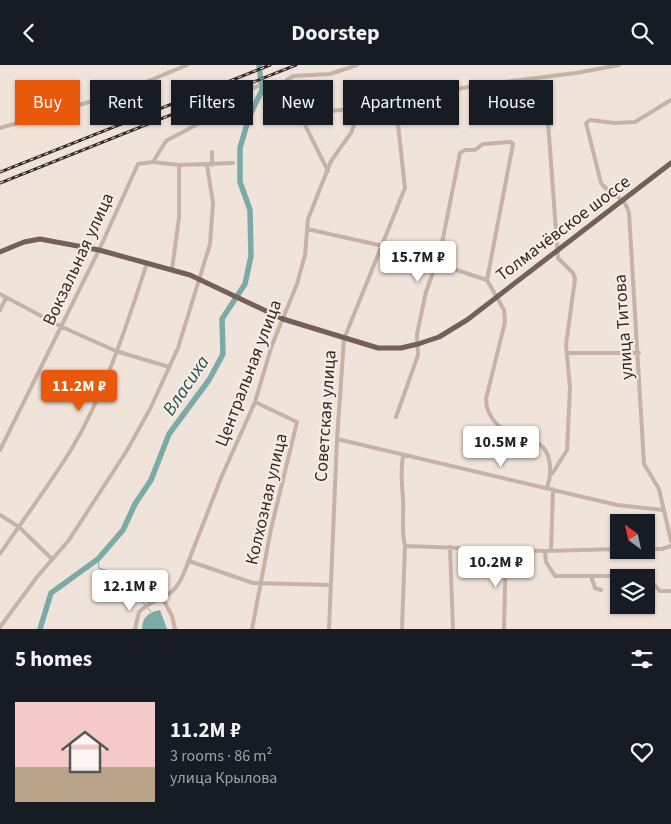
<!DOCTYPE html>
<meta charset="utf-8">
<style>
body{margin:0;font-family:"Source Sans 3",sans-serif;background:#242831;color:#f1f3f6;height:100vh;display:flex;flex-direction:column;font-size:19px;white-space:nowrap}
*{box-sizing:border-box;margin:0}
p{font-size:16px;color:#9ea1a6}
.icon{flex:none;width:28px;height:28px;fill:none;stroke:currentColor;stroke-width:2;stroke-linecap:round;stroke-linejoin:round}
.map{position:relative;height:564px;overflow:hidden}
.panel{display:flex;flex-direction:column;background:#171b24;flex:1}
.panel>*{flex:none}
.banner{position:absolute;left:15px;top:15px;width:641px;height:45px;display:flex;gap:10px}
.needle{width:32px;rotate:327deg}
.controls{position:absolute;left:610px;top:449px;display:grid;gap:10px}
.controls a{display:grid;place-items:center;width:45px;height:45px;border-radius:0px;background:#171b24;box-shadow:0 1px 4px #0004;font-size:25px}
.price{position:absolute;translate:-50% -42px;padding:0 11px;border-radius:5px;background:#fff;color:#222;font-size:16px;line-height:32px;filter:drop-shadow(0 1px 2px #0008)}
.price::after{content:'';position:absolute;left:50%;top:30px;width:15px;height:11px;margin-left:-8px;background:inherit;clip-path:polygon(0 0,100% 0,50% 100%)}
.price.current{background:#ea580c;color:#fff}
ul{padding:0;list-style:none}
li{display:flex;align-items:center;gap:15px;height:125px;padding:0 15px}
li+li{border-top:1px solid #363941}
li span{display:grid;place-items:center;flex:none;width:140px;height:100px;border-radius:0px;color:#555}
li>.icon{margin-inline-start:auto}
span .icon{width:60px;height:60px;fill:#fffc;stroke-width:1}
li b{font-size:21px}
h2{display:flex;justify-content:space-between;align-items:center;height:60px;padding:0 15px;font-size:21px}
.tag{padding:0 18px;border-radius:0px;background:#171b24;box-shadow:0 1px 4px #0004;font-size:18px;line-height:45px}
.tag.current{background:#ea580c;color:#fff}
header{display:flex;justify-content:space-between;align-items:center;height:65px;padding:0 15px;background:#171b24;font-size:22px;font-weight:700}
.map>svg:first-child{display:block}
.water{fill:#7baba7}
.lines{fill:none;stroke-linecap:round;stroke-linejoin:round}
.stream{stroke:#7baba7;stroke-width:1}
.river{stroke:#7baba7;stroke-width:5.5}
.minor{stroke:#c7b2a7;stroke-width:4}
.major{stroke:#755f59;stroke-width:5}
.rail-casing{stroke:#342927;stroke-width:3}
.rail{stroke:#f8ede6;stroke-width:1;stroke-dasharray:4;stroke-linecap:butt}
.labels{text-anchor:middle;stroke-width:4;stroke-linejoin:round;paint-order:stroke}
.street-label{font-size:18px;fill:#342927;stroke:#f8ede6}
.water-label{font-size:19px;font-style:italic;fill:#1f5350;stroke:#f8ede6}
</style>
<header><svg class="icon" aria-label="back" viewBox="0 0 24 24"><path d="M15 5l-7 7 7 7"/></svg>Doorstep<svg class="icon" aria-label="search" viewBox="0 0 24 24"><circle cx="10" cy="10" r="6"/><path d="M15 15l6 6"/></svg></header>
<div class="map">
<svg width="671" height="564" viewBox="0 0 671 564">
<rect width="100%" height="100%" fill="#f0e3da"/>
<path class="water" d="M 160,545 L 167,564 L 142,564 C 142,552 149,547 160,545 Z"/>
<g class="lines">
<path class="stream" d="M 98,494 L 99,503 L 130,513 L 135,528 L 151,547"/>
<path class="river" d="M 40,564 L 51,528 L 98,494 L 123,465 L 135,439 L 151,415 L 169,369 L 209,315 L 223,289 L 222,254 L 245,219 L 251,191 L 250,145 L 240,117 L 240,83 L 249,52 L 262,25 L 259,0"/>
<path class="minor" d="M 357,0 L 330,9 L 293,11 L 287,15 L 279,26 L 283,46 L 286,49 L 302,49 L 360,43 L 473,21 L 576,8 L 619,0
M 671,35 L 635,57 L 615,58 L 590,55 L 586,58 L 601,118 C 611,132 624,129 629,148 L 644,399 L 659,424 L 671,476
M 302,49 L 306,62 L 328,106
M 548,57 L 558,193 L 573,208 L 575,214 L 566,280 L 570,323 L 567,385 L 552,409
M 0,63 L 120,28 L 187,0
M 153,97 L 166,76 L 207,54 L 222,37 L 258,21
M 212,100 L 212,87
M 307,164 L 383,181 L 487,215
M 172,204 L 179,153 L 179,100
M 0,229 L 62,262 L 116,286 L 169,302
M 0,245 L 6,233
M 567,288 L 639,288
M 396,352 L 418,290 L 417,269 L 426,227 L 440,188 L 460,88 L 465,85 L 475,85 L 483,79 L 511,77 L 513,79 L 487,215 L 504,245 L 505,257 L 486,334 C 486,353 502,367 520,373 C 526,375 534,375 539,379 C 552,387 552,410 547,422
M 337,374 L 617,440 L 663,445
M 0,385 L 99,185 L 138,99 L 153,97 L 179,100 L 233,98
M 0,450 L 19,462 L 52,494
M 405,481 L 545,486 L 619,484
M 450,482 L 453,564
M 646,484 L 662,484 L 671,481
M 551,485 L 553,424
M 545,486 L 546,497 L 555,511 L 646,511 L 660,526 L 671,526
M 0,489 C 23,455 47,423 69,388 C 103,333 127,260 147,198
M 189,496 L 253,518 L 330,520
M 591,511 L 595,523 L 601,525
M 163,534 L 172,551 L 175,564
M 0,562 L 37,512 L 69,475 L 126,387 L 150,344 L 178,283 L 210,179 L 213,138 L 207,100
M 135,564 L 139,547 C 158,529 171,538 184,508 L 221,413 L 255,337 L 272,280 L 297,219 L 305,190 L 308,154 L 331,96 L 351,68 L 360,43
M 252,564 L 271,464 L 297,357 L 255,337
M 329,564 L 337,374 L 344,274 L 405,123 L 396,41 L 402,34
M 402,564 L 405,481 C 401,465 404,450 403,434 C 402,418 400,407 403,391
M 504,564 L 506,483"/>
<path class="major" d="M 0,187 L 24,177 L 40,174 L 99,185 L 190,210 L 283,254 L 378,283 L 401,283 L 418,279 L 439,272 L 467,255 L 671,98"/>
<defs>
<path id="rail" d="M 0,107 L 270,0
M 0,118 L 296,0"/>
</defs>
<use href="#rail" class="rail-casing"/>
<use href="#rail" class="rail"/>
</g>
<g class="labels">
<g class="street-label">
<text transform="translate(563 163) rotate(-37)" y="6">Толмачёвское шоссе</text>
<text transform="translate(78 194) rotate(-65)" y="6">Вокзальная улица</text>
<text transform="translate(623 262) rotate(-94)" y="6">улица Титова</text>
<text transform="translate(248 308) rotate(-69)" y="6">Центральная улица</text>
<text transform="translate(325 351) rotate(-86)" y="6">Советская улица</text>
<text transform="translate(266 434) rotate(-77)" y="6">Колхозная улица</text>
</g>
<g class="water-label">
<text transform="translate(185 320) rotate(-56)" y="7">Власиха</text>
</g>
</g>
</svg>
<div class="controls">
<a><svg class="needle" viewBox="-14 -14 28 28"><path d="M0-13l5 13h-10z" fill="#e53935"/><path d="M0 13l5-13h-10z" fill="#9ea1a6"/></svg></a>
<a><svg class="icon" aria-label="layers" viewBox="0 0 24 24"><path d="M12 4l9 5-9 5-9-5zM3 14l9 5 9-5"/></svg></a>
</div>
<b class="price" style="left:418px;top:218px">15.7M ₽</b>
<b class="price current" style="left:79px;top:347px">11.2M ₽</b>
<b class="price" style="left:501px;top:403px">10.5M ₽</b>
<b class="price" style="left:496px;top:523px">10.2M ₽</b>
<b class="price" style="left:130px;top:547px">12.1M ₽</b>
<div class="banner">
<a class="tag current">Buy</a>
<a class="tag">Rent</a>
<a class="tag">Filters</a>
<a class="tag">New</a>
<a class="tag">Apartment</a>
<a class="tag">House</a>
</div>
</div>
<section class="panel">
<h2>5 homes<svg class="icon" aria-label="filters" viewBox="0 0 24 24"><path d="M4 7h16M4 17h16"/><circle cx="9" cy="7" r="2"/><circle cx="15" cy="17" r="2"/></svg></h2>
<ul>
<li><span style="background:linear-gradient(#f6c9c9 65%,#b9a48a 0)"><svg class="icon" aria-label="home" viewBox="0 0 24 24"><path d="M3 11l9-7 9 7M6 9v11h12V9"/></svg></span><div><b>11.2M ₽</b><p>3 rooms · 86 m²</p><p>улица Крылова</p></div><svg class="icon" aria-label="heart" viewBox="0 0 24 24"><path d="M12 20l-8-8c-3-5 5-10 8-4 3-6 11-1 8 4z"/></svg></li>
</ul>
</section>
